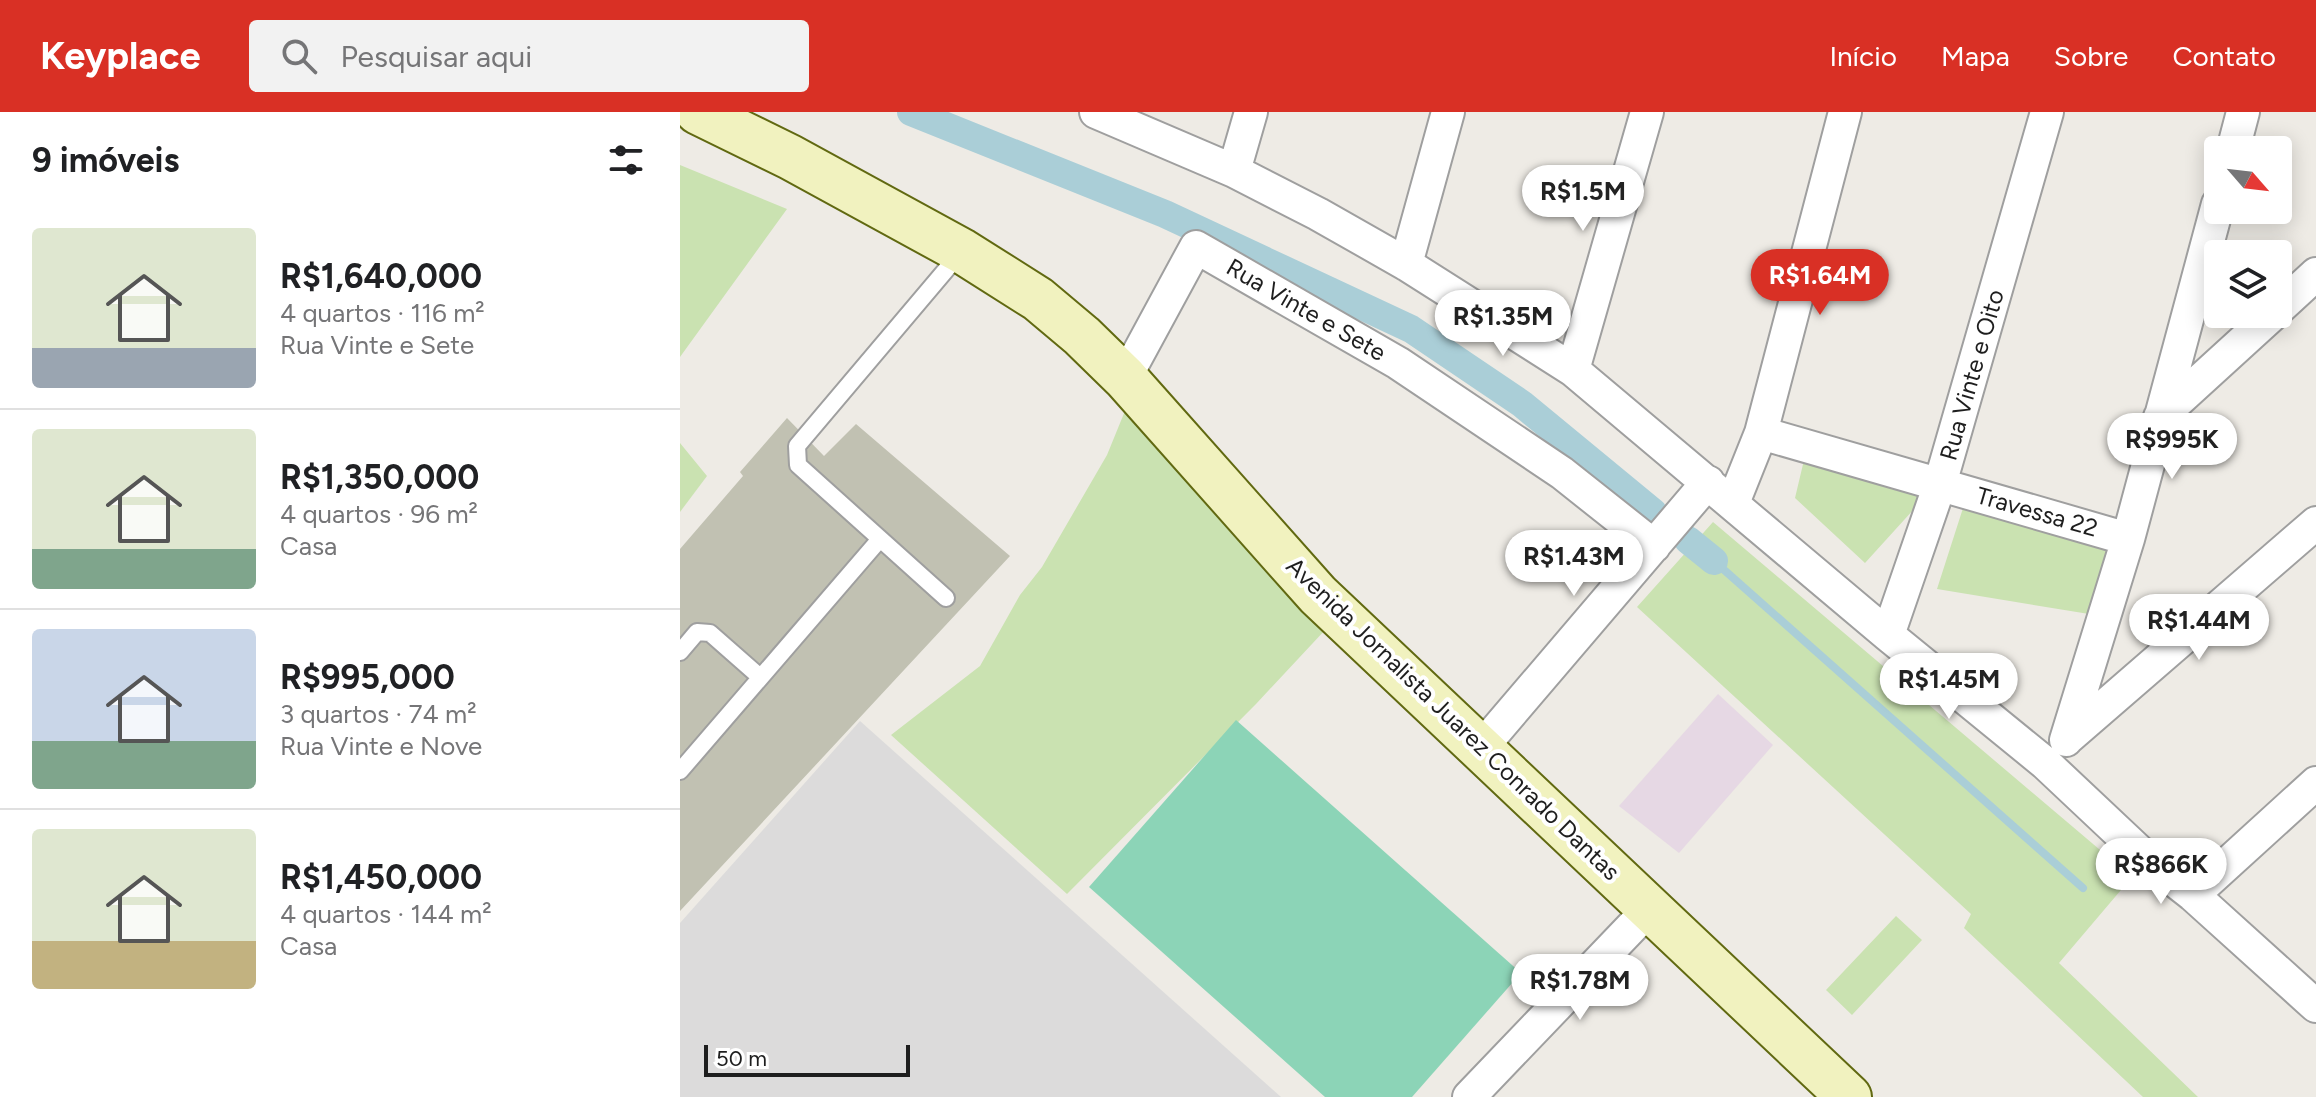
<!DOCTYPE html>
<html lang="pt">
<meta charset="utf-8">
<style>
body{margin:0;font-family:Figtree,sans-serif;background:#f2f2f2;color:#202124;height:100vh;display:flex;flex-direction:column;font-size:30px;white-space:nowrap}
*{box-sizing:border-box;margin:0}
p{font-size:26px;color:#757577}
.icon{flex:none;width:44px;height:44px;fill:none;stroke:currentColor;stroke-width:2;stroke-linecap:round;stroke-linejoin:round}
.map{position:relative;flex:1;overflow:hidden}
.sheet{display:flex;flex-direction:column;background:#fff;width:680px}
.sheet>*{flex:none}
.needle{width:52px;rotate:118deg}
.controls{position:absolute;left:1524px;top:24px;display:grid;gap:16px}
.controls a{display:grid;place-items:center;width:88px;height:88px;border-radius:8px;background:#fff;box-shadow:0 4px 20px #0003;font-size:40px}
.scale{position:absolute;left:24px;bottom:20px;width:206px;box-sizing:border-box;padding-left:8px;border:4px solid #1e1e1e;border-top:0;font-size:22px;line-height:28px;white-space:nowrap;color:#1e1e1e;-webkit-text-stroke:6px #fff;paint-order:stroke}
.price{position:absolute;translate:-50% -68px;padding:0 18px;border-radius:28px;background:#fff;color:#222;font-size:26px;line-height:52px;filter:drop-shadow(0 2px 4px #0008)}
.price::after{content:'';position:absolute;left:50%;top:48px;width:24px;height:18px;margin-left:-12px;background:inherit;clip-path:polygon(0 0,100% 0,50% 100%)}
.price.selected{background:#d93025;color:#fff}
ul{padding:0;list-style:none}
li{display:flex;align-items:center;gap:24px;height:200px;padding:0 32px}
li+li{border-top:2px solid #e0e0e0}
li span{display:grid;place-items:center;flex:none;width:224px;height:160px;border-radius:8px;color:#555}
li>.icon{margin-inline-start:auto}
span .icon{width:96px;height:96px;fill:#fffc;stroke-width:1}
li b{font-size:34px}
h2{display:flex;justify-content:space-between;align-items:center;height:96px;padding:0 32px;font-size:34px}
header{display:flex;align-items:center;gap:48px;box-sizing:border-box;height:112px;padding:0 40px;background:#d93025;color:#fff}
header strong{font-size:38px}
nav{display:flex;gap:44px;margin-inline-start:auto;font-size:28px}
.search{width:560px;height:72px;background:#f2f2f2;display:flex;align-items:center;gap:20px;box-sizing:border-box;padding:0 28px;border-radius:8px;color:#757577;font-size:30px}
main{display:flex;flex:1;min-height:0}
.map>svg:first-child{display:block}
.residential{fill:#dcdbdb}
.industrial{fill:#e6d8e4}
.construction{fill:#c1c1b2}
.grass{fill:#cae2b1}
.pitch{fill:#8cd4b7}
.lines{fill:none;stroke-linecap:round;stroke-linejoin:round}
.stream{stroke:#aaced7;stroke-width:8}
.canal{stroke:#aaced7;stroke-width:28}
.lane-casing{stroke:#9f9f9f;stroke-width:20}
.street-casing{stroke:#9f9f9f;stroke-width:36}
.secondary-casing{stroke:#616911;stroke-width:48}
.lane{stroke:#fff;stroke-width:16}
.street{stroke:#fff;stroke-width:32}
.secondary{stroke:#f1f2bf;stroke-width:44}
.labels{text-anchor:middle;stroke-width:8;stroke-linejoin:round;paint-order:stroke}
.street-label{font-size:24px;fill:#1e1e1e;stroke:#fff}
</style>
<header>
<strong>Keyplace</strong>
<div class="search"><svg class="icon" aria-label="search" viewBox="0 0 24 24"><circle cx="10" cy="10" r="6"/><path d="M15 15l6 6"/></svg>Pesquisar aqui</div>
<nav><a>Início</a><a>Mapa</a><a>Sobre</a><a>Contato</a></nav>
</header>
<main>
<section class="sheet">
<h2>9 imóveis<svg class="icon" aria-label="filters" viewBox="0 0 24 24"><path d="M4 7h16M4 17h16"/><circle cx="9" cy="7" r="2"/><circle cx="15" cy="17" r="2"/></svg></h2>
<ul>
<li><span style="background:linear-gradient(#dfe7d0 75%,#9aa5b1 0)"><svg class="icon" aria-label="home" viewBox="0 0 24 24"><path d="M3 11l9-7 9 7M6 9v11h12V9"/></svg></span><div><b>R$1,640,000</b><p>4 quartos · 116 m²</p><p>Rua Vinte e Sete</p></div></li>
<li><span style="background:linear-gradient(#dfe7d0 75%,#7fa58c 0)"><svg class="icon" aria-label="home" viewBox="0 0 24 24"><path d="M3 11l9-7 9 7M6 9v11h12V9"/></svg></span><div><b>R$1,350,000</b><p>4 quartos · 96 m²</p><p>Casa</p></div></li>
<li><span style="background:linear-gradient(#c9d6e8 70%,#7fa58c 0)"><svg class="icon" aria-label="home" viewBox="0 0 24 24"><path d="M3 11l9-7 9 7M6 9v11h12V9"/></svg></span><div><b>R$995,000</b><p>3 quartos · 74 m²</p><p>Rua Vinte e Nove</p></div></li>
<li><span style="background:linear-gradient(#dfe7d0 70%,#c2b280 0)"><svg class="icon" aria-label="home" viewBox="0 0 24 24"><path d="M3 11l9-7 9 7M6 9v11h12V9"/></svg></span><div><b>R$1,450,000</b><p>4 quartos · 144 m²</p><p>Casa</p></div></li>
</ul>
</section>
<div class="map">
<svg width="1636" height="985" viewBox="0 0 1636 985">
<rect width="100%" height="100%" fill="#eeebe5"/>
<path class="residential" d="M 180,609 L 601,985 L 0,985 L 0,811 Z"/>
<path class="industrial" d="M 1038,582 L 1093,633 L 999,741 L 939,694 Z"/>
<path class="construction" d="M 107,306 L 144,344 L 176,312 L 330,444 L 0,799 L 0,437 L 63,364 L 60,360 Z"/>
<path class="grass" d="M 0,53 L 107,97 L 0,245 Z
M 447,294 L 646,517 L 576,592 L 387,782 L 211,623 L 300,554 L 340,483 L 362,455 L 427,343 Z
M 0,331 L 27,364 L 0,400 Z
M 1124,348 L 1244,386 L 1185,451 L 1115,386 Z
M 1284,393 L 1434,437 L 1409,502 L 1257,477 Z
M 1033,410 L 1452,765 L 1379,851 L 1518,985 L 1463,985 L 1284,816 L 1291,802 L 957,495 Z
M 1216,804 L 1242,828 L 1172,903 L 1146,878 Z"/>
<path class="pitch" d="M 556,608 L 841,861 L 732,985 L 645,985 L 409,775 Z"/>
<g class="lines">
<path class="stream" d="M 1034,449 L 1403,776"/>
<path class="canal" d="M 231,0 L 485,102 L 731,217 L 842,292 L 973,400
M 1008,428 L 1034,449"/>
<defs>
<path id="lane" d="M 266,486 L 118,353 L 117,334 L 281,140
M 0,540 L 17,520 L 30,521 L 80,565
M 0,659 L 200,427"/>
<path id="street" d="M 416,0 L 554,59 L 638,102 L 726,152 L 893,258 L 1208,523 L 1365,651 L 1467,747 L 1513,783 L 1636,894
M 1553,38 L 1563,0
M 554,59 L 571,0
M 726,152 L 768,0
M 1598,197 L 1636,162
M 893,258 L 967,0
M 445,266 L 516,135 L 718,251 L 882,361 L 974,434
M 1480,305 L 1593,202
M 1081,321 L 1448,427
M 1053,391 L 1081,321 L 1165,0
M 1208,523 L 1260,372 L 1367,0
M 1389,625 L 1636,411
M 1386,628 L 1448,427 L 1538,92
M 801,636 L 1028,370
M 1513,783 L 1636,671
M 789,985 L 971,795"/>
<path id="secondary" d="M 18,0 L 110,45 L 282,139 L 358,187 L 402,224 L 445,266 L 638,483 L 1169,985"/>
</defs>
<use href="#lane" class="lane-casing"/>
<use href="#street" class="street-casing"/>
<use href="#secondary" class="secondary-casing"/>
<use href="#lane" class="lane"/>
<use href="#street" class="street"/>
<use href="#secondary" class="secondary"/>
</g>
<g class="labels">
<g class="street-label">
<text transform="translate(626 198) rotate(30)" y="8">Rua Vinte e Sete</text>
<text transform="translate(1292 263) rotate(-74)" y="8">Rua Vinte e Oito</text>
<text transform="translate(1357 400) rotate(16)" y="8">Travessa 22</text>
<text transform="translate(773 607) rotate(44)" y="8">Avenida Jornalista Juarez Conrado Dantas</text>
</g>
</g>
</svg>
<div class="controls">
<a><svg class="needle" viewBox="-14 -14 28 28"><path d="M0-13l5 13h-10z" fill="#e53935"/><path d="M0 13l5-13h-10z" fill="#757577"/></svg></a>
<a><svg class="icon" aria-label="layers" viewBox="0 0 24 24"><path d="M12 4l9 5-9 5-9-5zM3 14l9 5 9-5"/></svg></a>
</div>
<div class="scale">50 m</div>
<b class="price" style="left:903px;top:121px">R$1.5M</b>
<b class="price selected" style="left:1140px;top:205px">R$1.64M</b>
<b class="price" style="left:823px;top:246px">R$1.35M</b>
<b class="price" style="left:1492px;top:369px">R$995K</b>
<b class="price" style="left:894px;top:486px">R$1.43M</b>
<b class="price" style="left:1519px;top:550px">R$1.44M</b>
<b class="price" style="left:1269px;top:609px">R$1.45M</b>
<b class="price" style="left:1481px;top:794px">R$866K</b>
<b class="price" style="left:900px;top:910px">R$1.78M</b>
</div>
</main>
